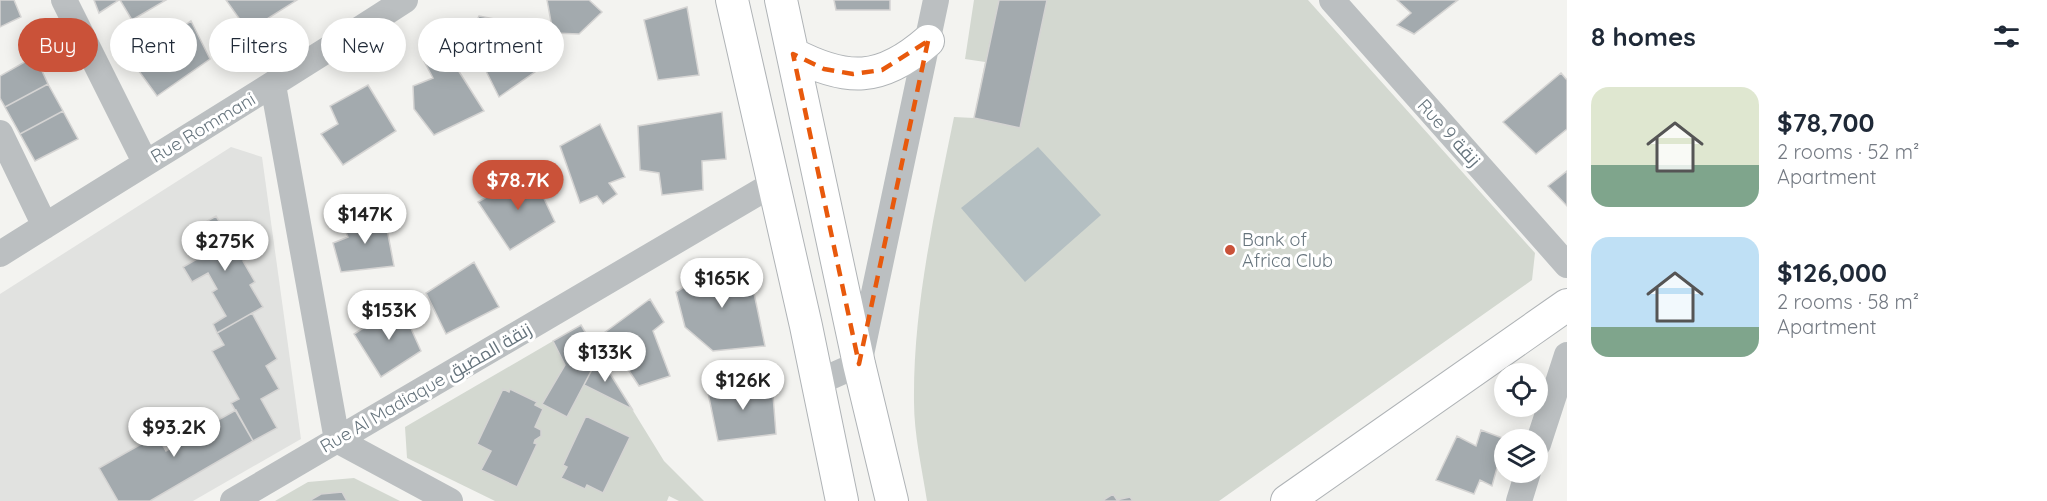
<!DOCTYPE html>
<meta charset="utf-8">
<style>
body{margin:0;font-family:Quicksand,Cairo,sans-serif;background:#f6f6f7;color:#1f2937;height:100vh;display:flex;flex-direction:column;font-size:22px;white-space:nowrap}
*{box-sizing:border-box;margin:0}
p{font-size:20px;color:#747a83}
.icon{flex:none;width:33px;height:33px;fill:none;stroke:currentColor;stroke-width:2;stroke-linecap:round;stroke-linejoin:round}
.map{position:relative;flex:1;overflow:hidden}
.side{display:flex;flex-direction:column;background:#fff;width:480px}
.side>*{flex:none}
.top-card{position:absolute;left:18px;top:18px;width:570px;height:54px;display:flex;gap:12px}
.tools{position:absolute;left:1494px;top:363px;display:grid;gap:12px}
.tools a{display:grid;place-items:center;width:54px;height:54px;border-radius:50%;background:#fff;box-shadow:0 3px 15px #0003;font-size:30px}
.price{position:absolute;translate:-50% -51px;padding:0 14px;border-radius:21px;background:#fff;color:#222;font-size:20px;line-height:39px;filter:drop-shadow(0 2px 3px #0008)}
.price::after{content:'';position:absolute;left:50%;top:36px;width:18px;height:14px;margin-left:-9px;background:inherit;clip-path:polygon(0 0,100% 0,50% 100%)}
.price.active{background:#ca5239;color:#fff}
ul{padding:0;list-style:none}
li{display:flex;align-items:center;gap:18px;height:150px;padding:0 24px}
li span{display:grid;place-items:center;flex:none;width:168px;height:120px;border-radius:18px;color:#555}
li>.icon{margin-inline-start:auto}
span .icon{width:72px;height:72px;fill:#fffc;stroke-width:1}
li b{font-size:26px}
h2{display:flex;justify-content:space-between;align-items:center;height:72px;padding:0 24px;font-size:26px}
.tag{padding:0 21px;border-radius:27px;background:#fff;box-shadow:0 3px 15px #0003;font-size:21px;line-height:54px}
.tag.active{background:#ca5239;color:#fff}
main{display:flex;flex:1;min-height:0}
.map>svg:first-child{display:block}
.built{fill:#e1e2e0}
.green{fill:#d3d8d0;fill-rule:evenodd}
.water{fill:#b4bfc2}
.building{fill:#a3aaae;stroke:#d5d4d3;stroke-width:1.5}
.lines{fill:none;stroke-linecap:round;stroke-linejoin:round}
.major-casing{stroke:#afb3b6;stroke-width:34}
.minor{stroke:#bbbfc1;stroke-width:26}
.major{stroke:#fff;stroke-width:32}
.marked{fill:none;stroke:#e8590c;stroke-width:4.5;stroke-dasharray:12 8;stroke-linejoin:round}
.poi-dot{fill:#ca5239;stroke:#fff;stroke-width:2}
.labels{text-anchor:middle;stroke-width:6;stroke-linejoin:round;paint-order:stroke}
.street-label{font-size:18px;fill:#66747d;stroke:#fff}
.poi-label{font-size:18px;fill:#66747d;stroke:#fff;text-anchor:start}
</style>
<main>
<div class="map">
<svg width="1567" height="501" viewBox="0 0 1567 501">
<rect width="100%" height="100%" fill="#f3f3f0"/>
<path class="built" d="M 231,147 L 262,157 L 301,439 L 193,501 L 0,501 L 0,294 Z"/>
<path class="green" d="M 974,0 L 1308,0 L 1535,253 L 1532,280 L 1219,501 L 927,501 C 922,469 914,434 914,402 C 913,306 935,211 954,117 L 974,118 L 985,62 L 965,59 Z
M 553,341 L 565,365 L 542,404 L 567,417 L 584,385 L 632,409 L 664,461 L 704,501 L 679,501 L 669,496 L 667,501 L 495,501 L 407,458 L 405,427 ZM 586,416 L 630,437 L 603,493 L 587,485 L 585,489 L 561,478 L 567,467 L 563,465 Z
M 354,478 L 400,501 L 347,501 L 342,492 L 321,494 L 309,501 L 275,501 L 308,482 Z"/>
<path class="water" d="M 1038,147 L 1101,215 L 1025,282 L 961,208 Z"/>
<path class="building" d="M 0,0 L 14,0 L 21,17 L 0,27 Z
M 94,0 L 119,0 L 99,13 Z
M 120,0 L 166,0 L 132,20 Z
M 226,0 L 297,0 L 248,31 Z
M 547,0 L 589,0 L 602,12 L 579,34 L 553,33 Z
M 834,0 L 890,0 L 890,10 L 836,10 Z
M 999,0 L 1047,0 L 1020,128 L 974,118 Z
M 1397,0 L 1458,0 L 1414,34 L 1397,25 L 1411,13 Z
M 687,7 L 699,75 L 658,80 L 644,20 Z
M 479,16 L 521,24 L 542,67 L 499,97 L 469,37 Z
M 191,21 L 210,59 L 157,96 L 133,63 Z
M 446,51 L 484,111 L 434,135 L 414,109 L 413,86 L 433,78 L 424,61 Z
M 35,56 L 48,84 L 5,107 L 0,98 L 0,76 Z
M 1561,73 L 1567,80 L 1567,129 L 1536,154 L 1503,122 Z
M 48,84 L 63,111 L 20,134 L 5,107 Z
M 368,85 L 396,131 L 343,165 L 321,134 L 338,124 L 330,106 Z
M 63,111 L 78,139 L 35,161 L 20,134 Z
M 722,112 L 726,159 L 702,161 L 703,190 L 662,195 L 659,173 L 640,170 L 638,126 Z
M 600,124 L 625,177 L 609,183 L 617,194 L 603,204 L 597,196 L 580,203 L 560,146 Z
M 531,171 L 555,222 L 510,250 L 478,202 Z
M 1567,171 L 1567,206 L 1548,186 Z
M 384,213 L 394,266 L 341,272 L 333,243 L 348,237 L 342,223 Z
M 216,216 L 227,235 L 236,230 L 251,257 L 243,261 L 255,282 L 250,285 L 263,307 L 217,333 L 213,324 L 226,316 L 212,292 L 217,289 L 208,273 L 192,282 L 183,267 L 204,255 L 190,231 Z
M 474,262 L 499,307 L 446,334 L 426,293 Z
M 722,264 L 749,269 L 765,346 L 713,351 L 685,327 L 676,292 Z
M 650,299 L 664,322 L 653,331 L 670,376 L 639,386 L 604,333 Z
M 400,304 L 421,351 L 381,377 L 354,334 Z
M 252,313 L 277,359 L 266,366 L 279,389 L 261,399 L 277,428 L 253,441 L 231,403 L 239,399 L 212,351 L 224,345 L 217,333 Z
M 581,325 L 599,356 L 567,417 L 542,404 L 565,365 L 553,341 Z
M 599,356 L 632,409 L 584,385 Z
M 772,382 L 776,434 L 718,441 L 707,388 Z
M 503,389 L 509,392 L 510,389 L 537,402 L 535,405 L 543,409 L 535,427 L 541,430 L 541,436 L 535,440 L 534,443 L 537,444 L 517,487 L 481,470 L 491,451 L 477,444 Z
M 236,410 L 253,441 L 150,501 L 118,501 L 99,468 L 157,435 L 166,451 L 188,438 L 179,422 L 195,412 L 204,428 Z
M 586,416 L 630,437 L 603,493 L 587,485 L 585,489 L 561,478 L 567,467 L 563,465 Z
M 1481,430 L 1505,439 L 1492,486 L 1480,480 L 1474,494 L 1436,480 L 1457,436 L 1476,446 Z
M 342,492 L 347,501 L 309,501 L 321,494 Z
M 1113,494 L 1117,500 L 1130,497 L 1133,501 L 1102,501 Z"/>
<g class="lines">
<defs>
<path id="major" d="M 732,0 L 806,326 L 842,501
M 781,0 L 859,364 L 892,501
M 793,54 C 847,82 881,82 928,41
M 1287,501 L 1567,305"/>
</defs>
<use href="#major" class="major-casing"/>
<path class="minor" d="M 64,0 L 145,162
M 1332,0 L 1567,265
M 273,85 L 337,440 L 450,501
M 0,133 L 45,226
M 0,254 C 135,169 271,87 405,0
M 816,383 L 859,364 L 936,0
M 1538,444 L 1567,355
M 233,501 L 773,184
M 1519,501 L 1528,472"/>
<use href="#major" class="major"/>
</g>
<path class="marked" d="M 928,41 L 859,364 L 793,54 L 824,69 L 853,74 L 882,70 Z"/>
<circle class="poi-dot" cx="1230" cy="250" r="6"/>
<g class="labels">
<g class="street-label">
<text transform="translate(203 128) rotate(-31)" y="6">Rue Rommani</text>
<text transform="translate(1449 133) rotate(48)" y="6">Rue 9 زنقة</text>
<text transform="translate(426 388) rotate(-30)" y="6">Rue Al Madiaque زنقة المضيق</text>
</g>
<g class="poi-label">
<text x="1242" y="246">Bank of<tspan x="1242" dy="21">Africa Club</tspan></text>
</g>
</g>
</svg>
<div class="tools">
<a><svg class="icon" aria-label="locate" viewBox="0 0 24 24"><circle cx="12" cy="12" r="6"/><path d="M12 2v4M12 18v4M2 12h4M18 12h4"/></svg></a>
<a><svg class="icon" aria-label="layers" viewBox="0 0 24 24"><path d="M12 4l9 5-9 5-9-5zM3 14l9 5 9-5"/></svg></a>
</div>
<b class="price active" style="left:518px;top:211px">$78.7K</b>
<b class="price" style="left:365px;top:245px">$147K</b>
<b class="price" style="left:225px;top:272px">$275K</b>
<b class="price" style="left:722px;top:309px">$165K</b>
<b class="price" style="left:389px;top:341px">$153K</b>
<b class="price" style="left:605px;top:383px">$133K</b>
<b class="price" style="left:743px;top:411px">$126K</b>
<b class="price" style="left:174px;top:458px">$93.2K</b>
<div class="top-card">
<a class="tag active">Buy</a>
<a class="tag">Rent</a>
<a class="tag">Filters</a>
<a class="tag">New</a>
<a class="tag">Apartment</a>
</div>
</div>
<section class="side">
<h2>8 homes<svg class="icon" aria-label="filters" viewBox="0 0 24 24"><path d="M4 7h16M4 17h16"/><circle cx="9" cy="7" r="2"/><circle cx="15" cy="17" r="2"/></svg></h2>
<ul>
<li><span style="background:linear-gradient(#dfe7d0 65%,#7fa58c 0)"><svg class="icon" aria-label="home" viewBox="0 0 24 24"><path d="M3 11l9-7 9 7M6 9v11h12V9"/></svg></span><div><b>$78,700</b><p>2 rooms · 52 m²</p><p>Apartment</p></div></li>
<li><span style="background:linear-gradient(#bfe0f5 75%,#7fa58c 0)"><svg class="icon" aria-label="home" viewBox="0 0 24 24"><path d="M3 11l9-7 9 7M6 9v11h12V9"/></svg></span><div><b>$126,000</b><p>2 rooms · 58 m²</p><p>Apartment</p></div></li>
</ul>
</section>
</main>
